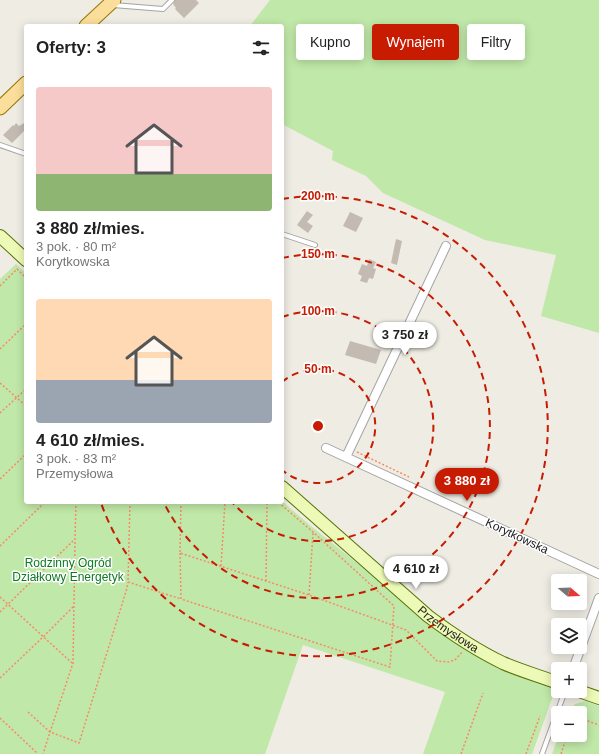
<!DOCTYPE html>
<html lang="pl">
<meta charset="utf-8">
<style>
body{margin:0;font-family:Arial,sans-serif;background:#f6f6f6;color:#222;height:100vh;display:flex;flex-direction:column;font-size:15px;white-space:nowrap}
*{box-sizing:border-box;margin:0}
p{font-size:13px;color:#767676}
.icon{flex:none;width:22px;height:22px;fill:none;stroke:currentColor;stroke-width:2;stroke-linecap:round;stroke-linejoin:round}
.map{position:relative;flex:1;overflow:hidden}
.drawer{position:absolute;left:24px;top:24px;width:260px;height:480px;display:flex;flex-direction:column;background:#fff;border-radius:4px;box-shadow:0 2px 10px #0003}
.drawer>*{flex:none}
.banner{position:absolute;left:296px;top:24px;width:243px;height:36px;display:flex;gap:8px}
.needle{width:26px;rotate:109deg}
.controls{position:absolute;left:551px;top:574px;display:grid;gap:8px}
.controls a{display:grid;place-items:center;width:36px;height:36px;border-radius:4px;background:#fff;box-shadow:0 2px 10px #0003;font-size:20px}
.price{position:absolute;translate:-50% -34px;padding:0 9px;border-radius:14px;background:#fff;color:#222;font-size:13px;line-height:26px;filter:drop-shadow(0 1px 2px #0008)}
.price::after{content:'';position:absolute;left:50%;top:24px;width:12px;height:9px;margin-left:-6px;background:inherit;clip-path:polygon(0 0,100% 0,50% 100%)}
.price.on{background:#c71b02;color:#fff}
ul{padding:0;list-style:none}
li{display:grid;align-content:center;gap:8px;height:212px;padding:0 12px}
li span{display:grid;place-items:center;height:124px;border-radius:4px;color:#555}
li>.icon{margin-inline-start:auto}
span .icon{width:72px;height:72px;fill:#fffc;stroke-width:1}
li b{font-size:17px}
h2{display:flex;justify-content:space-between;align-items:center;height:48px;padding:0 12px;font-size:17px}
.tag{padding:0 14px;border-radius:4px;background:#fff;box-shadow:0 2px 10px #0003;font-size:14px;line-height:36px}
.tag.on{background:#c71b02;color:#fff}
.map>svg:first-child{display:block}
.grass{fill:#c0e8a8}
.building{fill:#c3bbb2}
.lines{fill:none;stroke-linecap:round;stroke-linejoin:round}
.lane-casing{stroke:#a4a4a4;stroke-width:6}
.street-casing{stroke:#a4a4a4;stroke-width:10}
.secondary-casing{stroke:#587206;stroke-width:14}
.primary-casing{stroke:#947602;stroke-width:15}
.path{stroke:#f88a69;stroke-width:1.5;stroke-dasharray:2 2;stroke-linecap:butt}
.lane{stroke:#fff;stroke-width:4}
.street{stroke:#fff;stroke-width:8}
.secondary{stroke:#edf9b6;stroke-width:12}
.primary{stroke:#fbde9b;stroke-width:13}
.ring{fill:none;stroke:#c71b02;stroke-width:2;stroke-dasharray:7 5}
.labels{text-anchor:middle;stroke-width:3;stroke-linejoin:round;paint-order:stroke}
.street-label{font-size:12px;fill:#1d1d1d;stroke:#fff}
.park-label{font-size:12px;fill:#0c7923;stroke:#fff}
.centre{fill:#c71b02;stroke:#fff;stroke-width:2}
.ring-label{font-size:12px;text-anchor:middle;font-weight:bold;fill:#c71b02;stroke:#fff;stroke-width:3;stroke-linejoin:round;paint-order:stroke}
</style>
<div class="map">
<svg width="599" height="754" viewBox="0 0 599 754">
<rect width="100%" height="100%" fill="#eeece3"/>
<path class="grass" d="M 270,0 L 599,0 L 599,333 L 541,316 L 556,255 L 485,240 L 383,193 L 366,176 L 332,160 L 333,151 L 282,124 L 282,26 L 250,26 Z
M 16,264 L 26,273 L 26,502 L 282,502 L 282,501 L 312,527 L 465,649 L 502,670 L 557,685 L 532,754 L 423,754 L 445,692 L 303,645 L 265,754 L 0,754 L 0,279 Z
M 586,701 L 599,706 L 599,754 L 552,754 L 559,735 L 580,735 L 580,713 L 567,713 L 575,704 Z"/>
<path class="building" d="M 175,0 L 196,0 L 199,3 L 184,18 L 175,9 L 176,8 L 173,4 Z
M 26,122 L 26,129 L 12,143 L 3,135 L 13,125 L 14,126 L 16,123 L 19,126 Z
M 307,211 L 313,215 L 307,222 L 313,226 L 308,233 L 297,225 Z
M 350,212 L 363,218 L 356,232 L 343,226 Z
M 396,239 L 402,241 L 397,265 L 391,263 Z
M 369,259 L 376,262 L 373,268 L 376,269 L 373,279 L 369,278 L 367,283 L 360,281 L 362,276 L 358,274 L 362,264 L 367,266 Z
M 350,341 L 381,350 L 376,364 L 345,355 Z"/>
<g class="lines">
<defs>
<path id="lane" d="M 113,5 L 163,9 L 172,0
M 0,145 L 26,154
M 282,234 L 315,245
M 542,754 L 565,691"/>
<path id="street" d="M 326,448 L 599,574
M 346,457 L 446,246
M 573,669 L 599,598"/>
<g id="secondary">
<path d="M 0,236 L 26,260"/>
<path id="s1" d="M 282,487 L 428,616 C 452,634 476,650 503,663 C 521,671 540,676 558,683"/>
<path d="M 579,691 L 599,698"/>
</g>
<path id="primary" d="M 86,26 L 114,0
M 0,108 L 26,83"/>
</defs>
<use href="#lane" class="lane-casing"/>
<use href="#street" class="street-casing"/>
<use href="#secondary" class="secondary-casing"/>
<use href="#primary" class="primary-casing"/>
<path class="path" d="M 0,286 L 17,269 L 26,278
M 0,349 L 26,324
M 0,383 L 26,406
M 0,413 L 26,389
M 357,452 L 409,477
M 0,479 L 26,454
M 76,502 L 75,539 L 73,663 L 50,732 L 79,743 L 127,588 L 128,582
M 130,502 L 128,582 L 181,599
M 181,502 L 180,553 L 309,595 L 406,630 L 437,661 L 448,662 L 455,660 L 462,652
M 0,546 L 45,502
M 180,553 L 181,599 L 390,667 L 394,606 L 313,532 L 278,502
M 221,566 L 225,502
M 266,581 L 267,502
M 309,595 L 313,533
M 0,597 L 72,663
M 0,612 L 75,539
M 580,673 L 580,678 L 583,682
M 0,678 L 43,637 L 74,606
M 28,712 L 50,732 L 43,754
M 0,718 L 38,754
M 580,724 L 588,721 L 599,725
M 461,754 L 483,693
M 526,754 L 540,716
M 561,754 L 567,735"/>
<use href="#lane" class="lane"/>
<use href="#street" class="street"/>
<use href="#secondary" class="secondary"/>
<use href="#primary" class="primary"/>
</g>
<g class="ring">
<path d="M282 382A57 57 0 1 1 282 470"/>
<path d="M282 317A115 115 0 1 1 232 502"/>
<path d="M282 258A172 172 0 1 1 164 503"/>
<path d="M282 199A230 230 0 1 1 101 503"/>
</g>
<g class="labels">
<g class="street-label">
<text transform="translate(517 536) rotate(25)" y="4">Korytkowska</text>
<text dy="4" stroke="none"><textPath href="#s1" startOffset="219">Przemysłowa</textPath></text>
</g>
<g class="park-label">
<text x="68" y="567">Rodzinny Ogród<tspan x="68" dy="14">Działkowy Energetyk</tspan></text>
</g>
</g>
<circle cx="318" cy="426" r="6" class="centre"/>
<g class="ring-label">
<text x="318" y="200">200 m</text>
<text x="318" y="258">150 m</text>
<text x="318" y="315">100 m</text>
<text x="318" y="373">50 m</text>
</g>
</svg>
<div class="controls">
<a><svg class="needle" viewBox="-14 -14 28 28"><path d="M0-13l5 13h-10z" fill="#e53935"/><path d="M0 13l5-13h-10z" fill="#767676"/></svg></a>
<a><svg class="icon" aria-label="layers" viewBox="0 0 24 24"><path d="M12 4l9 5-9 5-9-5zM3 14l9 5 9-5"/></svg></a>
<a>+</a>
<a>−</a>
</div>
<b class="price" style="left:405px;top:356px">3 750 zł</b>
<b class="price on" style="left:467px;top:502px">3 880 zł</b>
<b class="price" style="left:416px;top:590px">4 610 zł</b>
<div class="banner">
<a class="tag">Kupno</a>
<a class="tag on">Wynajem</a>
<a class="tag">Filtry</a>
</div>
<section class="drawer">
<h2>Oferty: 3<svg class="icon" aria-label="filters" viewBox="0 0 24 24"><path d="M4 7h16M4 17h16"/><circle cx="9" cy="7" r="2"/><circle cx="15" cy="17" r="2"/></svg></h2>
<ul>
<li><span style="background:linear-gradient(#f6c9c9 70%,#8fb573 0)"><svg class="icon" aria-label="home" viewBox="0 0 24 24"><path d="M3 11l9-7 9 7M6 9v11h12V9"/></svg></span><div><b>3 880 zł/mies.</b><p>3 pok. · 80 m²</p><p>Korytkowska</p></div></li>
<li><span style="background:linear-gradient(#ffd9b3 65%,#9aa5b1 0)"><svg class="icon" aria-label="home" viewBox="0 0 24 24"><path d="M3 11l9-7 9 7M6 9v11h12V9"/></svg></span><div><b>4 610 zł/mies.</b><p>3 pok. · 83 m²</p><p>Przemysłowa</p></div></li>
</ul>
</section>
</div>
